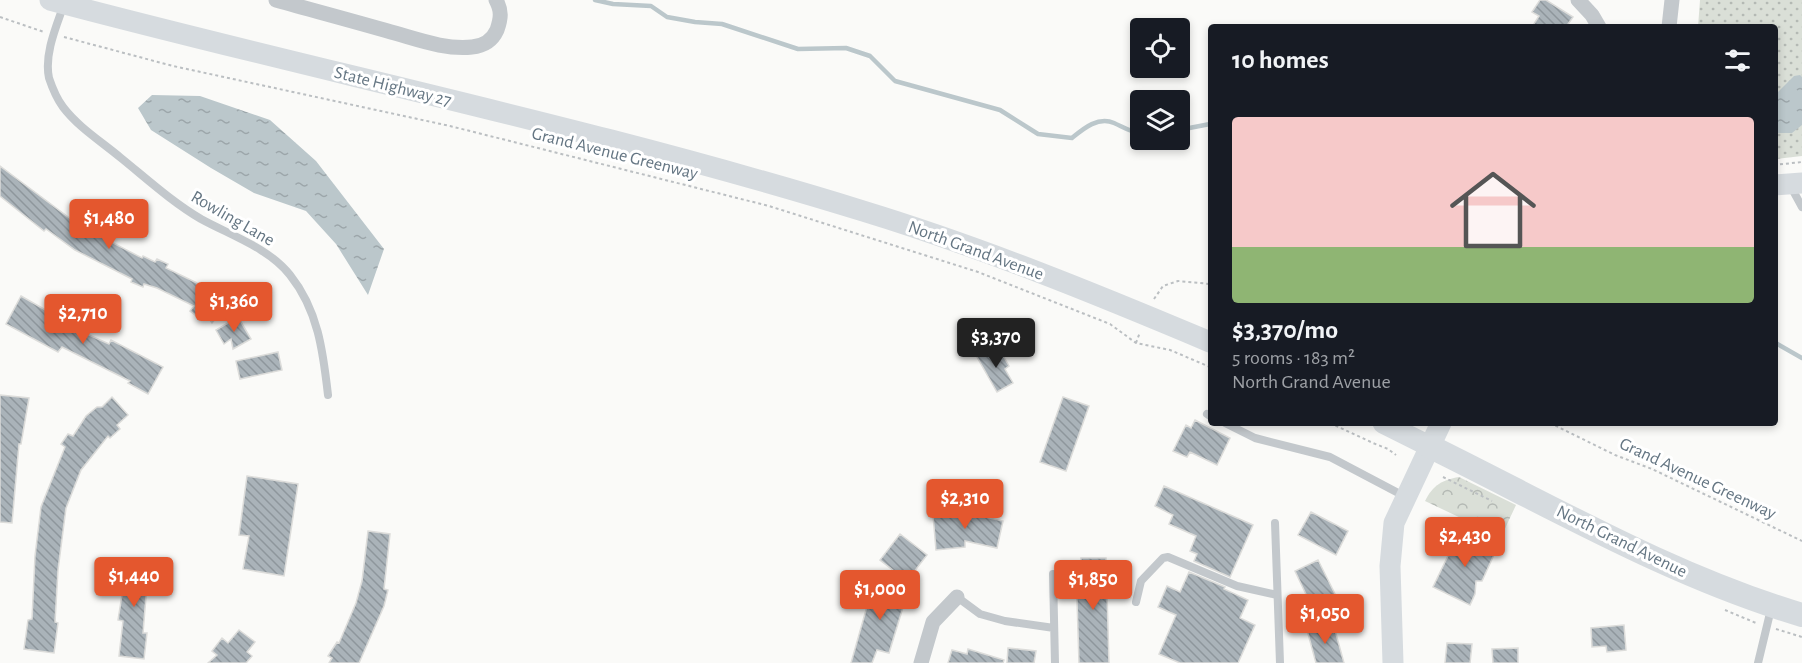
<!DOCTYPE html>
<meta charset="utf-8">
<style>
body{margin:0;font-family:"Alegreya Sans",sans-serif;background:#242831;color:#f1f3f6;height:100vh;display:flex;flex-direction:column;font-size:22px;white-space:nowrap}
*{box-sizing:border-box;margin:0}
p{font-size:20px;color:#9ea1a6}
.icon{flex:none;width:33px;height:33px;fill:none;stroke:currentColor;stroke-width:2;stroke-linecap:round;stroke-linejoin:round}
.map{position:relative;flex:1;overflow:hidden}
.sheet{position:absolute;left:1208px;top:24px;width:570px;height:402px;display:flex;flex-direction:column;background:#171b24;border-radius:6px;box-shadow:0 3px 9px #0003}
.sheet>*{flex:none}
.tools{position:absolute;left:1130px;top:18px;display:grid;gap:12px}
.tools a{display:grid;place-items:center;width:60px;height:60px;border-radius:6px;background:#171b24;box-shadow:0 3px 9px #0003;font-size:30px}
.price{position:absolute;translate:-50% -51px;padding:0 14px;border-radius:6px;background:#e4572e;color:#fff;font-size:20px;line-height:39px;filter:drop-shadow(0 2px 3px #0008)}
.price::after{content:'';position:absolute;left:50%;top:36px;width:18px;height:14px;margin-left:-9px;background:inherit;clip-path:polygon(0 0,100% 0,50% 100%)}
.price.active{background:#222;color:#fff}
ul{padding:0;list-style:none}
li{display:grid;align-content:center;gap:12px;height:318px;padding:0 24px}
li+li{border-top:2px solid #363941}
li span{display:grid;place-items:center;height:186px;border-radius:6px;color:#555}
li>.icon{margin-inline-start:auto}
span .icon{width:108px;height:108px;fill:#fffc;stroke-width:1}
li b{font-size:26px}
h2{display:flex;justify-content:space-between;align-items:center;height:72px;padding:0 24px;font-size:26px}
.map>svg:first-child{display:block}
.grass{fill:url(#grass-dots)}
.forest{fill:url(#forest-crowns)}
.water{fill:url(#water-ripples)}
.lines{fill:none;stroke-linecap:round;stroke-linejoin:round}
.stream{stroke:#bbc7cb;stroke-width:4.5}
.building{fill:url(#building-back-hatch);stroke:#dcdcda;stroke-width:1.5}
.path{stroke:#bbbfc2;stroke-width:2;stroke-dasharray:3 3;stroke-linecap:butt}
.lane{stroke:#c3c8cc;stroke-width:8}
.street{stroke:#c3c8cc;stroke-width:15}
.secondary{stroke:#d6dbdf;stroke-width:21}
.primary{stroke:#d6dbdf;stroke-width:24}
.labels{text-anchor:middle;stroke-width:6;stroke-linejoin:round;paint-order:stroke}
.street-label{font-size:18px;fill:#657683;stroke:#fff}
</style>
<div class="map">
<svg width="1802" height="663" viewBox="0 0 1802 663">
<defs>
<pattern id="grass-dots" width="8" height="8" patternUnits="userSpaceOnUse" patternTransform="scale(1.5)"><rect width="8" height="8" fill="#dadfd7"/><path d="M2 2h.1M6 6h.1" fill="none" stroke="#b4b9b4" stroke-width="1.8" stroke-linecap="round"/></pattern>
<pattern id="forest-crowns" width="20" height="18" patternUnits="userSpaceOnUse" patternTransform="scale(1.5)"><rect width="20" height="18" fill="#dadfd7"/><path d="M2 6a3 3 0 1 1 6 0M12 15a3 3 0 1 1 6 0" fill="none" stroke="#b4b9b4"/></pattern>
<pattern id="water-ripples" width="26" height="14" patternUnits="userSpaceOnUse" patternTransform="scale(1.5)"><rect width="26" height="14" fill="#bbc7cb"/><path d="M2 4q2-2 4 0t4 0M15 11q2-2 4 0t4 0" fill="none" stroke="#9ca6aa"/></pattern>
<pattern id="building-back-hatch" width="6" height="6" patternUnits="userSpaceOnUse" patternTransform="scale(1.5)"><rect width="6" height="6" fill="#aab3b9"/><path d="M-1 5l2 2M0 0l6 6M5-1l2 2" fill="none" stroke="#8e969c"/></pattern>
</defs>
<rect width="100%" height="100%" fill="#fafaf8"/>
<path class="grass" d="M 1700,0 L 1802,0 L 1802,156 L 1775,159 L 1774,27 L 1698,27 Z"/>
<path class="forest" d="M 1459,477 L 1516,505 L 1501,537 L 1425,501 C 1433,485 1442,480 1459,477 Z"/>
<path class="water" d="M 1800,75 L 1802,77 L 1802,125 L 1792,133 L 1775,133 L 1775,95 L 1794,76 Z
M 152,95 L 200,96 L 270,120 L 316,161 L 384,249 L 368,295 L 336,244 L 306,211 L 254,193 L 211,168 L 151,130 L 138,108 Z"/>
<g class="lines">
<path class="stream" d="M 595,0 L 613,4 L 651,6 L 667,17 L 695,22 L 722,24 L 798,49 L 846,48 L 870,56 L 895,81 L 1000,110 L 1038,134 L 1072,138 C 1083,129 1098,116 1114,123 C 1123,127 1130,132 1140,133
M 1179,130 L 1210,124
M 1774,342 L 1802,358"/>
</g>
<path class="building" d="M 1540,0 L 1546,0 L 1573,17 L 1566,27 L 1532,27 L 1539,16 L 1532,12 Z
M 0,166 L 95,237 L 96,234 L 142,258 L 143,256 L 155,262 L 157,259 L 168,264 L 166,268 L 199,284 L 217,298 L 221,293 L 230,300 L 212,323 L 207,315 L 202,320 L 190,311 L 194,306 L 157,288 L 144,284 L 143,287 L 131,282 L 132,279 L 75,250 L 46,229 L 44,231 L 0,196 Z
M 21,296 L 72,325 L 71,327 L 109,344 L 111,340 L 163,367 L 148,394 L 128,383 L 130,381 L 62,347 L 58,352 L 6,324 Z
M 238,317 L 251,339 L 233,349 L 231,339 L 224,344 L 216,330 Z
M 993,348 L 997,355 L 1001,352 L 1009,366 L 1005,369 L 1013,383 L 997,392 L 977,357 Z
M 278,352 L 282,370 L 240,379 L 236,361 Z
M 0,395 L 29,398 L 21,444 L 19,444 L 12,523 L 0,522 Z
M 112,397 L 128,415 L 117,425 L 120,429 L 110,438 L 108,436 L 81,470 L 66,508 L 58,570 L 55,622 L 58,623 L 54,653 L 24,649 L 28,620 L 32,619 L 35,556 L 41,507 L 65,447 L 61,444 L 68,434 L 73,436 L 86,416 L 97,407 L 102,407 Z
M 1063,397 L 1089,406 L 1066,471 L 1040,462 Z
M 1195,420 L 1230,438 L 1217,465 L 1190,452 L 1187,457 L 1173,451 L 1186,425 L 1191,428 Z
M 247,476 L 298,484 L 284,576 L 243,569 L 249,536 L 239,535 Z
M 1164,486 L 1253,525 L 1230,577 L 1194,561 L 1197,554 L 1190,551 L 1196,536 L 1169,524 L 1173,515 L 1155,506 Z
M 963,512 L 1003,521 L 997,548 L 965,541 L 965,547 L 936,550 L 933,515 Z
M 1311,512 L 1348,531 L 1336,555 L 1298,535 Z
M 368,531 L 390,534 L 384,589 L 388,590 L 384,606 L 359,663 L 329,663 L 332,658 L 328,656 L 337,642 L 339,643 L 356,603 L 362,581 Z
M 1460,531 L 1497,548 L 1482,581 L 1476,581 L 1475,594 L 1470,605 L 1433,587 Z
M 900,534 L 927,555 L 907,581 L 880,560 Z
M 1081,558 L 1106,558 L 1109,663 L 1079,663 L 1076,569 L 1081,569 Z
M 124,559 L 149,560 L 143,633 L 147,633 L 144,659 L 119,656 L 123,621 L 118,620 L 122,595 Z
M 1318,560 L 1337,598 L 1313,609 L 1295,571 Z
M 1189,572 L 1225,587 L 1224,589 L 1248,600 L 1240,618 L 1255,625 L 1238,663 L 1180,663 L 1159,654 L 1176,615 L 1158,607 L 1167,586 L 1180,592 Z
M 875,578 L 902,586 L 900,589 L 908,591 L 889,653 L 877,650 L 872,663 L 851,663 Z
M 1333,623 L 1344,663 L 1316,663 L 1307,630 Z
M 1624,625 L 1626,650 L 1607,652 L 1606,646 L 1592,647 L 1591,628 Z
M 239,630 L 255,642 L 247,652 L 252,656 L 246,663 L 208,663 L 217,655 L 212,651 L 222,638 L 228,643 Z
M 1447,643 L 1472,644 L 1470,663 L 1445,663 Z
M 1008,648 L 1036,651 L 1034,663 L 1007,663 Z
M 1518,648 L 1518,663 L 1493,663 L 1492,649 Z
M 968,649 L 1004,660 L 1003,663 L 948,663 L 952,650 L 967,654 Z"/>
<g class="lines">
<path class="path" d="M 0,17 L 44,32
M 64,37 L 173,66 L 450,126 L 769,206 L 978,272 L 1110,324 L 1136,343 L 1170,350 L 1210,367
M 1774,165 L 1802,162
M 1154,299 L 1163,286 L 1178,281 L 1210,284
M 1136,343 L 1140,332
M 1330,423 L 1373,443 L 1388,449 L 1396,455
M 1550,423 L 1615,455 L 1652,469 L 1802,541
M 1443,477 L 1492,501
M 1725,610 L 1756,623
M 1776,629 L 1802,637"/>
<path class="lane" d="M 63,7 C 56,27 44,55 49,78 C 52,87 57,99 63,107 C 78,127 102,142 121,158 C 147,179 172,202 201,219 C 230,235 269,248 290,275 C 318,310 323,351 328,395
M 1790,185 L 1802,207
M 1207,414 L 1210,416
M 1225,423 L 1255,438 L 1330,457 L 1404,496
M 1275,523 L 1280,663
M 1053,574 L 1055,663
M 957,597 L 980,614 L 1005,621 L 1054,628
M 1136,602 L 1141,581 L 1163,558 L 1168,557 L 1237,586 L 1277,595
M 1758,663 L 1771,609"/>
<path class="street" d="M 276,0 C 315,11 353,21 391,32 C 417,39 445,50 472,47 C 484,46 492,41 497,30 C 501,18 502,11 496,0
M 1578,0 L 1592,15 L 1599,27
M 1669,27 L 1672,0
M 921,663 L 933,622 L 957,597"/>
<path class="secondary" d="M 50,0 C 320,72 595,128 863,211 C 981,247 1096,294 1210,342
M 1774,185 L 1802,183
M 1383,423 L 1429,446
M 1393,663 L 1390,566 L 1394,523 L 1441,423"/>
<path class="primary" d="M 1429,446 C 1551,506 1671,576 1802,615"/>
</g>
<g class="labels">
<g class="street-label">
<text transform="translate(393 86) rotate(14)" y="6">State Highway 27</text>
<text transform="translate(615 153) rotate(14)" y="6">Grand Avenue Greenway</text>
<text transform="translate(233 218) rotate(30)" y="6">Rowling Lane</text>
<text transform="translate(976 250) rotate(20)" y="6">North Grand Avenue</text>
<text transform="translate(1698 478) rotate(25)" y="6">Grand Avenue Greenway</text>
<text transform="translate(1622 541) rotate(26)" y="6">North Grand Avenue</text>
</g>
</g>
</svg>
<div class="tools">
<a><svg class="icon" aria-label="locate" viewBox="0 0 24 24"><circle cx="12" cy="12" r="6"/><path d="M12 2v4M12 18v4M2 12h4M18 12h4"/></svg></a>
<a><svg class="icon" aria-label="layers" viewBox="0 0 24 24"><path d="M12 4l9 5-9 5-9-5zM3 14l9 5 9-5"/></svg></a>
</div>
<b class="price" style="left:109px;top:250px">$1,480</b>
<b class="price" style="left:234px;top:333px">$1,360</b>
<b class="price" style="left:83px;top:345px">$2,710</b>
<b class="price active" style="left:996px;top:369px">$3,370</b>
<b class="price" style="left:965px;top:530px">$2,310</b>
<b class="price" style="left:1465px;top:568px">$2,430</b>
<b class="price" style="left:134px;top:608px">$1,440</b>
<b class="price" style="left:1093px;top:611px">$1,850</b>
<b class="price" style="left:880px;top:621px">$1,000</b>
<b class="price" style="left:1325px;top:645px">$1,050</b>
<section class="sheet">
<h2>10 homes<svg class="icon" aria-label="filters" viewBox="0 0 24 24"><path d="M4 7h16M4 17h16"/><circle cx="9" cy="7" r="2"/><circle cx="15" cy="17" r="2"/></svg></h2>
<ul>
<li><span style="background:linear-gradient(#f6c9c9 70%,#8fb573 0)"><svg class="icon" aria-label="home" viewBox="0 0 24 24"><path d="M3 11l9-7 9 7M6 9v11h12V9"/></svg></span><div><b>$3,370/mo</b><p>5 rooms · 183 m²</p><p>North Grand Avenue</p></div></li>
</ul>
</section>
</div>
